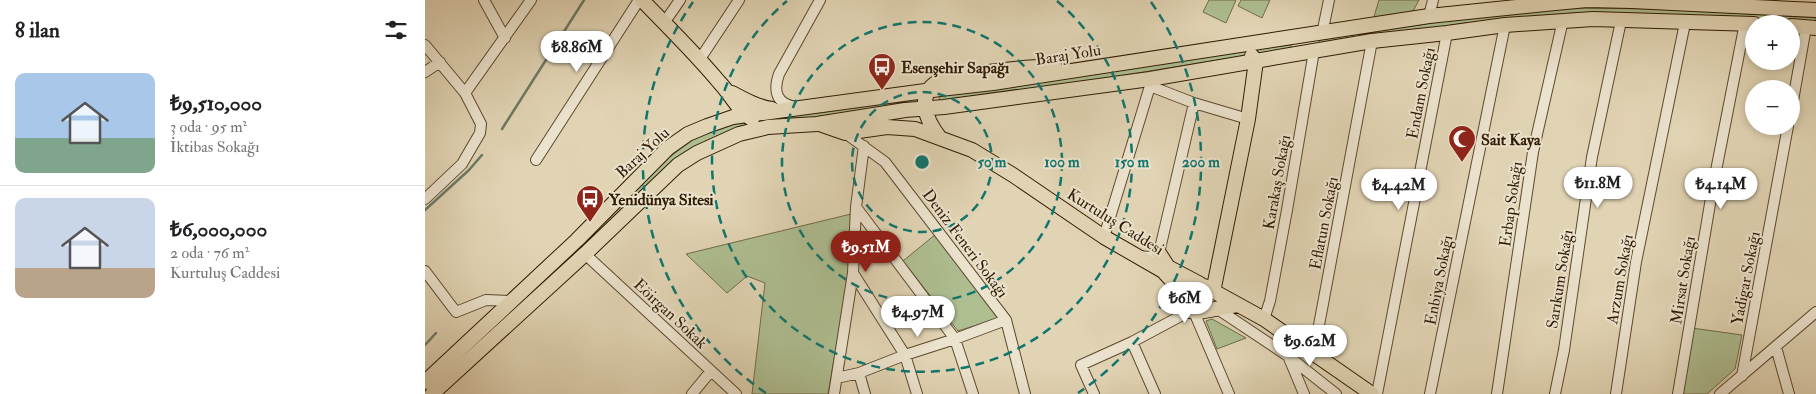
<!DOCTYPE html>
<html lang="tr">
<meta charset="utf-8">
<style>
body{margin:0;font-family:"IM FELL Double Pica",serif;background:#f6f6f6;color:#202124;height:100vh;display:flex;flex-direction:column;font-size:19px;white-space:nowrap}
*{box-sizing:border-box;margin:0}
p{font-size:16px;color:#757577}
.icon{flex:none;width:28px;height:28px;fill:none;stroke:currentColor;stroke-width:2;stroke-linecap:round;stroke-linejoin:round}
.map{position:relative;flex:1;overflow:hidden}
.sheet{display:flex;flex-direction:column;background:#fff;width:425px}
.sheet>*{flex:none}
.fabs{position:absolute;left:1320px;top:15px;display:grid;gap:10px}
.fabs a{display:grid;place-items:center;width:55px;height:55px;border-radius:50%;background:#fff;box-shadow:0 2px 8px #0003;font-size:25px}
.price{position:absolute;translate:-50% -42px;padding:0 11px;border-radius:18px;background:#fff;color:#222;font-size:16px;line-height:32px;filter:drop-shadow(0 1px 2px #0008)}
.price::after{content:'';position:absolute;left:50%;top:30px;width:15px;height:11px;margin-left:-8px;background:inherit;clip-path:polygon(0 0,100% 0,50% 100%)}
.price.current{background:#8f2418;color:#fff}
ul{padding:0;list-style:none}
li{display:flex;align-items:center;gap:15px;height:125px;padding:0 15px}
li+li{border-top:1px solid #e0e0e0}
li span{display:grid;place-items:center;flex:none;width:140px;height:100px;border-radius:10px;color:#555}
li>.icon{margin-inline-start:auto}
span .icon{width:60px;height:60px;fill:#fffc;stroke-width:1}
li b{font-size:21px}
h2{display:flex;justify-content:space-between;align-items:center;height:60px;padding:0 15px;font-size:21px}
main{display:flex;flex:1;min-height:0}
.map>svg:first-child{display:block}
.green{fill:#aebe91;stroke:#6f6c4a}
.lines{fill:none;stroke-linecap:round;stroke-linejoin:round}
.stream{stroke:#6d7a67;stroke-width:2.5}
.minor-casing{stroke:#5c492f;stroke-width:12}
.major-casing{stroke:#301b03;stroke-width:16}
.minor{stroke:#ece3ce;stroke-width:10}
.major{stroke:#e1d4b4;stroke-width:14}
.ring{fill:none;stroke:#0f766e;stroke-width:2.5;stroke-dasharray:9 6}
.labels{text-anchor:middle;stroke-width:4;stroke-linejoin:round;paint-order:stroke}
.street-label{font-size:16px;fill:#301b03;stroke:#ece3ce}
.poi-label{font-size:16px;font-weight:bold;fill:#301b03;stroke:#ece3ce;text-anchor:start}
.centre{fill:#0f766e;stroke:#ece3ce;stroke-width:2.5}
.ring-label{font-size:15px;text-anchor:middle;font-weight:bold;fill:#0f766e;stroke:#ece3ce;stroke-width:4;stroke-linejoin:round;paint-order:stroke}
</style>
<main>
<section class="sheet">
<h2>8 ilan<svg class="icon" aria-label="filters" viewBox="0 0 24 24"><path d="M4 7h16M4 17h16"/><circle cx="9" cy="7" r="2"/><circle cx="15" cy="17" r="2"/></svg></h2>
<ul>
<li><span style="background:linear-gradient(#a9c7e8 65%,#7fa58c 0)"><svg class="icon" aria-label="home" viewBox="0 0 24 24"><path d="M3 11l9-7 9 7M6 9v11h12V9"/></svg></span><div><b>₺9,510,000</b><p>3 oda · 95 m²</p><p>İktibas Sokağı</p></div></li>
<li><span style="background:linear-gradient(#c9d6e8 70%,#b9a48a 0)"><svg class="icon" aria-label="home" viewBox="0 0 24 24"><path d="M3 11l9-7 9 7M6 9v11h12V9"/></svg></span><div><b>₺6,000,000</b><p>2 oda · 76 m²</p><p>Kurtuluş Caddesi</p></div></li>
</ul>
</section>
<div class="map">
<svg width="1391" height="394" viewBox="0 0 1391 394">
<rect width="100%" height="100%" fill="#e1d4b4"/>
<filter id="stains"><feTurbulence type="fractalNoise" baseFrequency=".004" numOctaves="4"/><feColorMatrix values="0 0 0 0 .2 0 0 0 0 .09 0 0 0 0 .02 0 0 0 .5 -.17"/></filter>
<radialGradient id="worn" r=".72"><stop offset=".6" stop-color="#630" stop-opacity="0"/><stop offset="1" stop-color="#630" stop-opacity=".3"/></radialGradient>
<path class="green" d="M 784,0 L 811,0 L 801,23 L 778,12 Z
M 816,0 L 845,0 L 837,18 L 813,6 Z
M 954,0 L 994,0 L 988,11 L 948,20 Z
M 1145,8 L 1240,9 L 1391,18 L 1391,24 L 1240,16 L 1146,13 L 1040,23 L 895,45 L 894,40 L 1040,18 Z
M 866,45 L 867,48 L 515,105 L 514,96 L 804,52 Z
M 493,98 L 495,105 L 395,118 L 348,121 L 348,116 L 394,113 Z
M 318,120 L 320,125 L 279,142 L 165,243 L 161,239 L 246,156 L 273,136 Z
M 426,214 L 424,272 L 403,394 L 327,394 L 340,283 L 322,276 L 302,293 L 261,254 Z
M 511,234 L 576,317 L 533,331 L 478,261 Z
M 143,257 L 145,259 L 3,392 L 0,390 Z
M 787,319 L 821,338 L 792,349 L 781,321 Z
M 1267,328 L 1317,335 L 1310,369 L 1282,394 L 1256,394 Z"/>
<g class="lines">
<path class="stream" d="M 77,129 L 159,0
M 0,210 L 44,170 L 57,155
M 0,345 L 11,333"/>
<defs>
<path id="minor" d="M 59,0 L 80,38
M 1004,16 L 1008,0
M 239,23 L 255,0
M 897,34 L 904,0
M 0,45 L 40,93 L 56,124 L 55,133 L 37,164 L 0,199
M 275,59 L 314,0
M 0,72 L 15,62
M 725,86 L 769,103 L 823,119
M 40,93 L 106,0
M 371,107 C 351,104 348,91 354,74 L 395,0
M 1366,112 L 1381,27
M 420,133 L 460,162 L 581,320 L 600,394
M 111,160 L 214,0
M 431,207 L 530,339 L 548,394
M 679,237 L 725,86 L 725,79
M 160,254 L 311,394
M 714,256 L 724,257 L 734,253 L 769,103
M 0,271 L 31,312 L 61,300 L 87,301
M 428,273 L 480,355 L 492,394
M 791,308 L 863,356 L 911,394
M 769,312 L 804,394
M 839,319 L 845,301 L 862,210 L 889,51
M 707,342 L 730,394
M 1351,347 L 1364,394
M 889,352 L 947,41
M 864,358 L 879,394
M 434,373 L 440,394
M 1317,376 L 1363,126
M 412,378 L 434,373 L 480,355 L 530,339 L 581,320
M 267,394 L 286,371
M 409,394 L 428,273 L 431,207 L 439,146
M 669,394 L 656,365 L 707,342 L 765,311
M 952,394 L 1022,33
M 1005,394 L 1080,25
M 1072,394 L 1108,152 L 1138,20
M 1130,394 L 1139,350 L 1167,157 L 1196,21
M 1191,394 L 1211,262 L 1260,23
M 1253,394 L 1288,186 L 1320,23
M 1295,394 L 1391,312"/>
<path id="major" d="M 217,0 C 243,27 270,53 294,82 C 305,93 314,112 327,119
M 1366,26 L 1391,28
M 307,93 C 320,100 333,107 347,109
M 397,125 L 420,133 L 462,127 L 490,129 L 547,150 L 588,175 L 679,237 L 738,271 L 750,284 L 759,305 L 765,311 L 774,312 L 812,305
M 515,138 C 500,119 489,92 518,79 C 529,73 551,73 564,72 C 586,69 608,66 630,67
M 734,253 L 743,267 L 775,284
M 779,286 L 839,319 L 947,394
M 788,292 L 823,119 L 831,61 L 827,56
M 757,302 L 757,294 L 766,285 L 775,284 L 784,292
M 0,382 L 152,240 L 243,148 L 263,134 L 282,126 L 308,117 L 515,89 L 568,83 L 1004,16 L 1120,4 L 1162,0 L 1207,1 L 1391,10
M 7,394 L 160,254 L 253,165 L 272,153 L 314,134 L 343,127 L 392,124 L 480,110 L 519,107 L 725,79 L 947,41 L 1022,33 L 1080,25 L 1168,19 L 1329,24"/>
</defs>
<use href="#minor" class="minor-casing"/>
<use href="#major" class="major-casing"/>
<use href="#minor" class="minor"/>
<use href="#major" class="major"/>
</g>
<g class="ring">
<circle cx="497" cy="162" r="70"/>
<circle cx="497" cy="162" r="140"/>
<path d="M632 1A210 210 0 1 1 362 1"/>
<path d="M341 393A279 279 0 0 1 268 2M726 2A279 279 0 0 1 653 393"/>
</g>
<defs>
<symbol id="bus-pin" viewBox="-11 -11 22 30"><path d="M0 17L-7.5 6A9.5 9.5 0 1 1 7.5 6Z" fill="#8f2418" stroke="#ece3ce"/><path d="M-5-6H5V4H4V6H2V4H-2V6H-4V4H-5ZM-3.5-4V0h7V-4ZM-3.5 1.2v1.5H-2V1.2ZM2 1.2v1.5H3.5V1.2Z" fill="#fff"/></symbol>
<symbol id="mosque-pin" viewBox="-11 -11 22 30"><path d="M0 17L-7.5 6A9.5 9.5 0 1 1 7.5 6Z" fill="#8f2418" stroke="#ece3ce"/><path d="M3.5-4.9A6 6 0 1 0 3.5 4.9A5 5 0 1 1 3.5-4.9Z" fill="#fff"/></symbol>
</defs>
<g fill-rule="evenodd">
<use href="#bus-pin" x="441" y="51" width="32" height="43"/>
<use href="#mosque-pin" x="1021" y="123" width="32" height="43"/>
<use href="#bus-pin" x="149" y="183" width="32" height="43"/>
</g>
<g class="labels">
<g class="street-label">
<text transform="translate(643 54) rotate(-9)" y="6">Baraj Yolu</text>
<text transform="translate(995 93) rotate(-79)" y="6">Endam Sokağı</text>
<text transform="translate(217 152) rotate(-43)" y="6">Baraj Yolu</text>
<text transform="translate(851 182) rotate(-80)" y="6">Karakaş Sokağı</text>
<text transform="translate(1085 204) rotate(-82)" y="6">Erbap Sokağı</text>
<text transform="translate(691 221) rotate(32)" y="6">Kurtuluş Caddesi</text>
<text transform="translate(898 223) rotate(-79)" y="6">Eflatun Sokağı</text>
<text transform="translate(541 243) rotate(53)" y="6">Deniz Feneri Sokağı</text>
<text transform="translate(1320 278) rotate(-79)" y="6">Yadigar Sokağı</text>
<text transform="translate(1134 279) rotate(-81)" y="6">Sarıkum Sokağı</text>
<text transform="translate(1194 279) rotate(-80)" y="6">Arzum Sokağı</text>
<text transform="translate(1013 280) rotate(-79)" y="6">Enbiya Sokağı</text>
<text transform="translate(1257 280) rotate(-81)" y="6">Mirsat Sokağı</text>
<text transform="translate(246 313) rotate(43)" y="6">Eöirgan Sokak</text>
</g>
<g class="poi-label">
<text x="476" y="73">Esenşehir Sapağı</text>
<text x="1056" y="145">Sait Kaya</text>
<text x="184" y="205">Yenidünya Sitesi</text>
</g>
</g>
<circle cx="497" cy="162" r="8" class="centre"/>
<g class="ring-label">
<text x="567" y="167">50 m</text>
<text x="637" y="167">100 m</text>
<text x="707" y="167">150 m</text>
<text x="776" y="167">200 m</text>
</g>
<rect width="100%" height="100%" filter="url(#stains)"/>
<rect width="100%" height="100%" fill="url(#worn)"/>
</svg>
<div class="fabs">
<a>+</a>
<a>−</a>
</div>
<b class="price" style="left:152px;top:73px">₺8.86M</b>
<b class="price" style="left:1173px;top:209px">₺11.8M</b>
<b class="price" style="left:1296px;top:210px">₺4.14M</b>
<b class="price" style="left:974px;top:211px">₺4.42M</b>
<b class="price current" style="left:441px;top:273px">₺9.51M</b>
<b class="price" style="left:760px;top:324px">₺6M</b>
<b class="price" style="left:493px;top:338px">₺4.97M</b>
<b class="price" style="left:885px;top:367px">₺9.62M</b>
</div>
</main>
